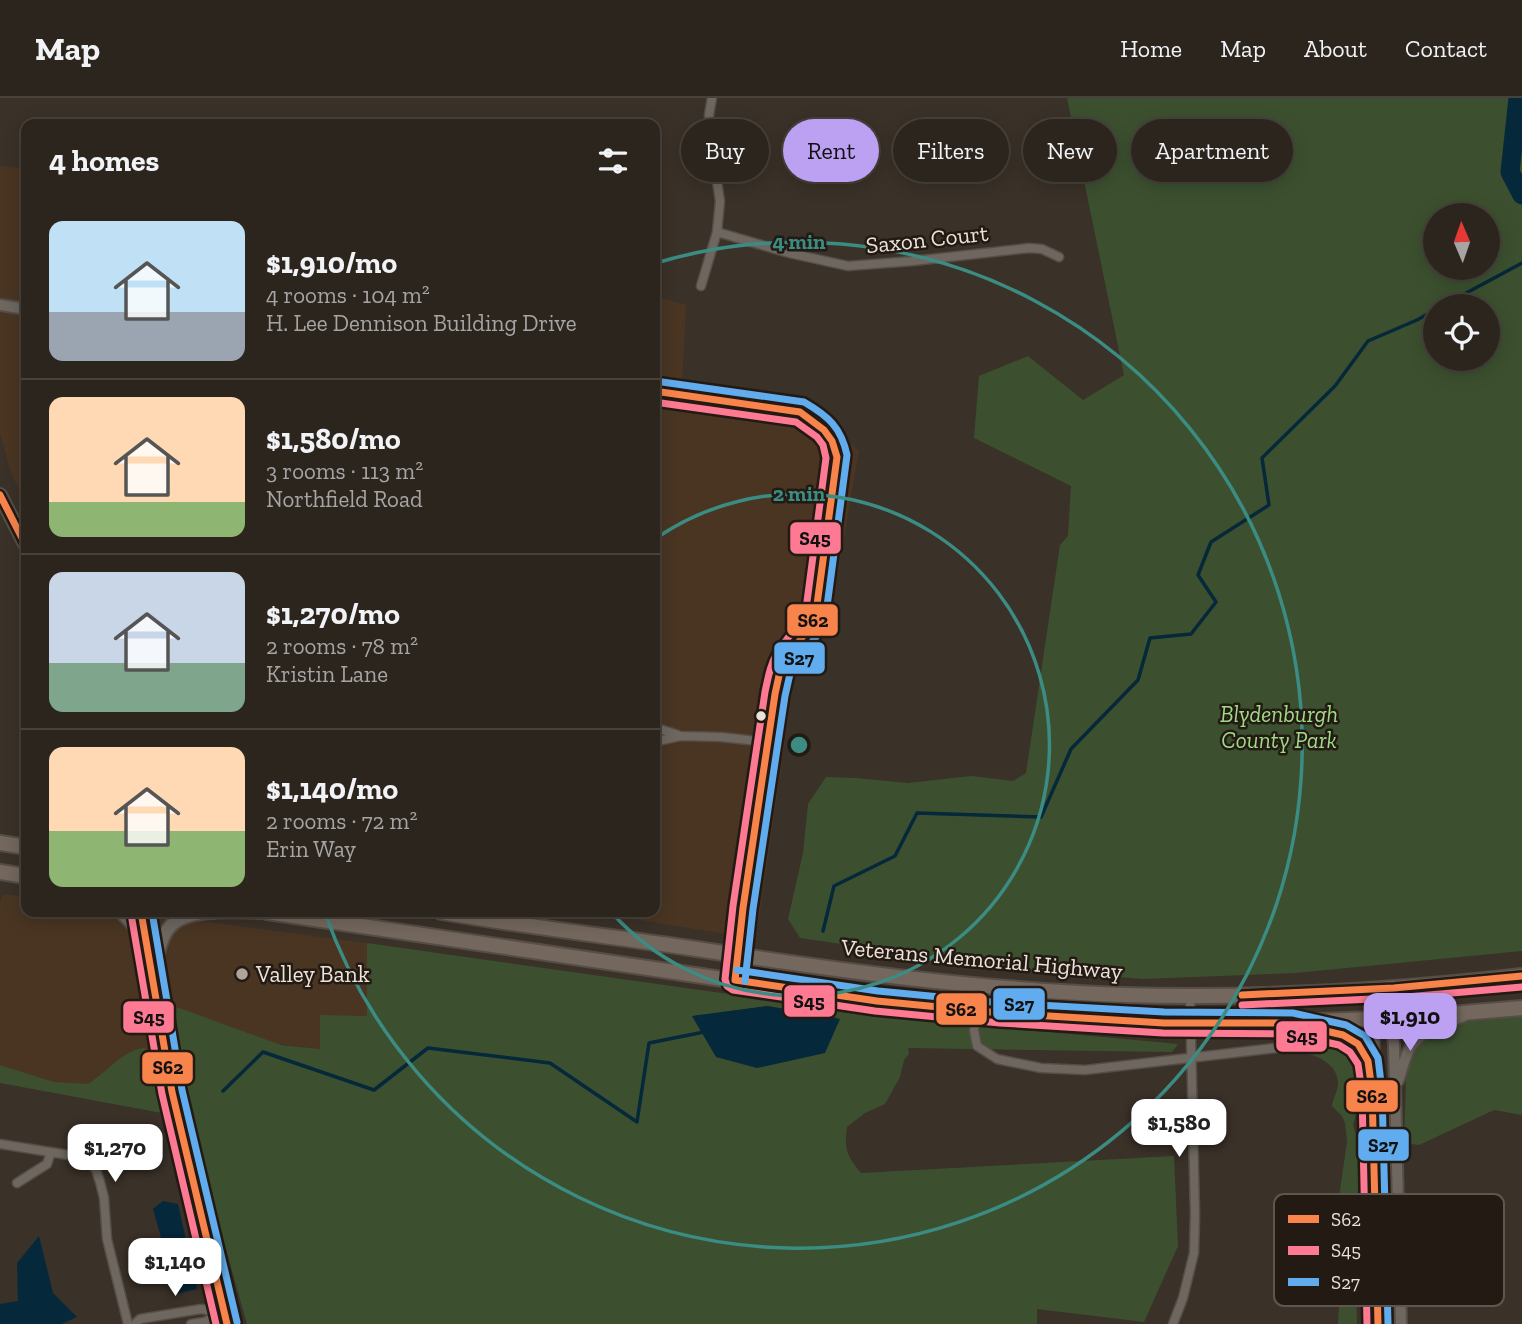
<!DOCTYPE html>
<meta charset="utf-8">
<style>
body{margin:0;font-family:"Zilla Slab",serif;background:#38312b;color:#f1f3f6;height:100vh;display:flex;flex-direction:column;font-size:26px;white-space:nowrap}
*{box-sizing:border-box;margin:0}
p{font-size:23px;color:#a6a5a4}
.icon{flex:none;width:38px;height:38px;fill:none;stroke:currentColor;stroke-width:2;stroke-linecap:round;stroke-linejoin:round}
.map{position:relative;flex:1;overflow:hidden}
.side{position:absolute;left:21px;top:21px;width:639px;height:798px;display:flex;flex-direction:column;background:#2c251e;border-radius:14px;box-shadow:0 4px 18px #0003,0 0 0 2px #48423c}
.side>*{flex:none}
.top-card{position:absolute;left:681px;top:21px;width:665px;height:63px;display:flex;gap:14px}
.needle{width:46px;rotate:358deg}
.fabs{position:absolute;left:1423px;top:105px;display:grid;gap:14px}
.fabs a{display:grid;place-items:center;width:77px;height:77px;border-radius:50%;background:#2c251e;box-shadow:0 4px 18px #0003,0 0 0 2px #48423c;font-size:35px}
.price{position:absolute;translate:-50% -60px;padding:0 16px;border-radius:14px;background:#fff;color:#222;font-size:23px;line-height:46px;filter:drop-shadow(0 2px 4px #0008)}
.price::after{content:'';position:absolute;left:50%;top:42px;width:21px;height:16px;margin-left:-10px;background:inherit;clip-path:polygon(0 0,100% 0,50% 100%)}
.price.on{background:#bca0f2;color:#111}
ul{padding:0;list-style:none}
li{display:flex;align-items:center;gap:21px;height:175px;padding:0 28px}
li+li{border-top:2px solid #48423c}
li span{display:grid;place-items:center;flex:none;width:196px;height:140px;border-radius:14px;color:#555}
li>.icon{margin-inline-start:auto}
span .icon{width:84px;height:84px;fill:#fffc;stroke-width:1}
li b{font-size:30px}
h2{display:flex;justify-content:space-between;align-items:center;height:84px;padding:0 28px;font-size:30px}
.tag{padding:0 24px;border-radius:32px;background:#2c251e;box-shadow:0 4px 18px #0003,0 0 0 2px #48423c;font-size:24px;line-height:63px}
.tag.on{background:#bca0f2;color:#111}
header{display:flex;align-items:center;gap:42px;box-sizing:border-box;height:98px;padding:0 35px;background:#2c251e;border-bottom:2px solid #48423c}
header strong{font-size:33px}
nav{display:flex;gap:38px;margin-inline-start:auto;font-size:24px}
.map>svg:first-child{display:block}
.built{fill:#493522}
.green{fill:#3c502f;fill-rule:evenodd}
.water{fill:#05283a}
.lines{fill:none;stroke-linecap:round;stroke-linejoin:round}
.stream{stroke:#05283a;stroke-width:3.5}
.river{stroke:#05283a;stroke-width:19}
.minor-casing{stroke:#564d46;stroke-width:11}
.tertiary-casing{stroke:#564d46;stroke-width:14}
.secondary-casing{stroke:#564d46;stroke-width:16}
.trunk-casing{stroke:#564d46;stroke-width:18}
.minor{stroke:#6d6760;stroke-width:8}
.tertiary{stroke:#6d6760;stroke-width:10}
.secondary{stroke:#6d6760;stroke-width:12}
.trunk{stroke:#74675d;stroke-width:14}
.bus-1-casing{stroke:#221a13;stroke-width:12}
.bus-2-casing{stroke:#221a13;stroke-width:12}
.bus-3-casing{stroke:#221a13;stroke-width:12}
.bus-1{stroke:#f8844c;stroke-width:7}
.bus-2{stroke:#fe7a93;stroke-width:7}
.bus-3{stroke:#60acee;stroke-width:7}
.ring{fill:none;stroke:#3b8c83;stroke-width:3.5}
.bus-dot{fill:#ede2d9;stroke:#221a13;stroke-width:2.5}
.poi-dot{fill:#aea49b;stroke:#221a13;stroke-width:2.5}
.labels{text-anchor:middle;stroke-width:5;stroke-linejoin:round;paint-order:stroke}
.street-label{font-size:23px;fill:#ede2d9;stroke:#221a13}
.park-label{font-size:23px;font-style:italic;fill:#a1da86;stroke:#221a13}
.poi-label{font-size:23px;fill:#ede2d9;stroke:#221a13;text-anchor:start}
.key{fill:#221a13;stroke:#5f564e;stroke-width:2}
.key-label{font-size:19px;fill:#ede2d9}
.centre{fill:#3b8c83;stroke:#221a13;stroke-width:3.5}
.ring-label{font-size:21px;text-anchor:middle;font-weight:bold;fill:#3b8c83;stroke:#221a13;stroke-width:5;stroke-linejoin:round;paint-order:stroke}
.line-badge{stroke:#221a13;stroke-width:2.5}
.pale-badge-label{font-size:19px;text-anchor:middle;font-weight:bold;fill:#111}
</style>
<header>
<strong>Map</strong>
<nav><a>Home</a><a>Map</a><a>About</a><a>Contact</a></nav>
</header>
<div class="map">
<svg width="1522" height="1226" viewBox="0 0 1522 1226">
<rect width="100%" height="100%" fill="#3a3128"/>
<path class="built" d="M 0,68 L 26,71 L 26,408 L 12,377 L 0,336 Z
M 655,198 L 686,207 L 682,289 L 810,305 L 859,353 L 828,532 L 795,576 L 756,841 L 590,814 L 654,814 Z
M 3,796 L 26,799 L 26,814 L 134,814 L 367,845 L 367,919 L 321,951 L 183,935 L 90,989 L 54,984 L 0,967 L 0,805 Z"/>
<path class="green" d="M 1067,0 L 1522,0 L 1522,853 L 1295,875 L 1142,881 L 891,859 L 896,854 L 800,840 L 788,821 L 803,755 L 808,706 L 826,679 L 856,680 L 908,685 L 971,678 L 1013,683 L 1026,675 L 1060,447 L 1068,438 L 1071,388 L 974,340 L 979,278 L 1028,258 L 1083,302 L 1124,277 ZM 1435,117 L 1488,117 L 1488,170 L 1435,170 ZM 1435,208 L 1488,208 L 1488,261 L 1435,261 Z
M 367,845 L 898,920 L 1178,946 L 1172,954 L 908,950 L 909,956 L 904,962 L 900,979 L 885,1006 L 865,1015 L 847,1029 C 844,1052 847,1058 861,1075 L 1174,1058 L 1178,1148 L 1144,1224 L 1037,1211 L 1037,1226 L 247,1226 L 189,1020 L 177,994 L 165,921 L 165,914 L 174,908 L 281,947 L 320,951 L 320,917 L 367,918 ZM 768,908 L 840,920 L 693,919 L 693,918 Z
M 1522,918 L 1522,1017 L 1494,1012 L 1419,1047 L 1404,1045 L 1406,981 L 1412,953 L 1428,936 L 1453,925 Z
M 1338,940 L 1352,969 L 1360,1000 L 1353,1027 L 1362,1058 L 1354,1124 L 1357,1226 L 1338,1226 L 1342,1154 L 1339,1099 L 1347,1044 L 1345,1025 L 1342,1018 L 1332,1008 C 1333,1000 1338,993 1338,985 C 1338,971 1325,961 1312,957 C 1305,955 1302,956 1296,951 L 1296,945 C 1308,939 1322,941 1334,946 Z
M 144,950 L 150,954 L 156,964 L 162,1000 L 162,1015 L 0,985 L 0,967 L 54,984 L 88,986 C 105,976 124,951 144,950 Z"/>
<path class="water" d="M 767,908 L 840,921 L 825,955 L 757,970 L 716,959 L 692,918 Z
M 163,1103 L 178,1106 L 197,1191 L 177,1196 L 153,1111 Z
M 39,1138 L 53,1195 L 77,1219 L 61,1226 L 0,1226 L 0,1206 L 18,1203 L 17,1165 Z"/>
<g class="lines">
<path class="stream" d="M 1442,208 L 1522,165
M 823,833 L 834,788 L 895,758 L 917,715 L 1041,719 L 1071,651 L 1138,582 L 1150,540 L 1191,536 L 1216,504 L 1198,477 L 1211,444 L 1269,407 L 1262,360 L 1335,288 L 1368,243 L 1417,222 L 1435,212
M 223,993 L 263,954 L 374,992 L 428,950 L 550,965 L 637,1024 L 649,945 L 704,934"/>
<path class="river" d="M 1518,0 L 1510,74 L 1522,97"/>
<defs>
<path id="minor" d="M 717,134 L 789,155 L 848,168 L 913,163 L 1029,150 L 1042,151 L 1059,159
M 701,188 L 717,134 L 720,103 L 712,52 L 709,17 L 712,0
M 654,629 L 678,637
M 654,644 L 681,638 L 721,639 L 767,644
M 977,913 L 974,932 L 977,948 L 997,961 L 1041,970 L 1085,972 L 1284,949
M 0,1046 L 81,1059 L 90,1065 L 96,1072 L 100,1084 L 104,1100 L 107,1141 L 128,1226
M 17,1085 L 47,1066 L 51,1054
M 135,1226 L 140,1221 L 201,1211 L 225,1215
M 191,1226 L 204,1224 L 225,1215
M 1173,1226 L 1183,1200 L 1194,1155 L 1195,1117 L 1190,898"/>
<path id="tertiary" d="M 0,207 L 26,211
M 654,293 L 800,314 C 821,327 832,333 837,359 L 816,514 L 810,529 L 785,562 L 780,573 L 775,596 L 760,702 L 743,810 L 735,882
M 1386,894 L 1394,947 L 1401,1226
M 1304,928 C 1333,934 1365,935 1369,971
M 1398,983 C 1402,973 1404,960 1410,950 C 1421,932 1445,925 1464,918
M 1378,1226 L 1372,993 L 1374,939 L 1385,891"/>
<path id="secondary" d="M 0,397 L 26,448
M 121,814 L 147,841
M 141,814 L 172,994 L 227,1226
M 153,871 C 158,858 160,840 169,830 C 185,808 243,814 269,814"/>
<path id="trunk" d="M 0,745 L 26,749
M 0,774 L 26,778
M 267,814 L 838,898 L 1001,915 L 1136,924 L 1235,926 L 1403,920 L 1522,910
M 441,814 C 523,828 607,838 690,850 C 834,872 978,892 1124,897 C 1257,901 1390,893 1522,878"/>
</defs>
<use href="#minor" class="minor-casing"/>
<use href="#tertiary" class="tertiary-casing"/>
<use href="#secondary" class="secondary-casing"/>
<use href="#trunk" class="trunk-casing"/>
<use href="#minor" class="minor"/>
<use href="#tertiary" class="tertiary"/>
<use href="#secondary" class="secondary"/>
<use href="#trunk" class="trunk"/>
<defs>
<path id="bus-1" d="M 654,293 L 800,314 L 824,332 L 832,343 L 837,359 L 816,514 L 810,529 L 785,562 L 780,573 L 775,596 L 743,810 L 735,882
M 0,397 L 26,448
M 141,814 L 172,994 L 227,1226
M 735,882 L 877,903 L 1001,915 L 1164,925 L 1291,925 L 1343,937 L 1358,946 L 1368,963 L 1372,993 L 1378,1226
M 1242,897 L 1394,890 L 1522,878"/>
<path id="bus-2" d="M 654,304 L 796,324 L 817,339 L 823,347 L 826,360 L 806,511 C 799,528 787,540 777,555 C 770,567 768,580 765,594 L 733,808 L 725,881 L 727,888 L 733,892 L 875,913 L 1000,925 L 1163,935 L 1290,936 L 1339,947 L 1350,954 L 1358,966 L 1362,994 L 1367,1226
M 131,816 L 162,996 L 216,1226
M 1242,907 L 1394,900 L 1522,889"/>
<path id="bus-3" d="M 655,283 L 804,304 C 828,318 841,329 847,357 L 826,516 L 819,535 L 794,567 L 790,576 L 785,598 L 753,811 L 745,883
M 152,814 L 182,992 L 237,1224
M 737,872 L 878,893 L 1002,905 L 1164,914 L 1293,915 L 1346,927 L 1365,938 L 1378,960 L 1382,993 L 1388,1226"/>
</defs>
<use href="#bus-1" class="bus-1-casing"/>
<use href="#bus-2" class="bus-2-casing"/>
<use href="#bus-3" class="bus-3-casing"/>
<use href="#bus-1" class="bus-1"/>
<use href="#bus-2" class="bus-2"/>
<use href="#bus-3" class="bus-3"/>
</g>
<g class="ring">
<path d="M655 441A251 251 0 1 1 612 815"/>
<path d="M656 165A503 503 0 1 1 325 815"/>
</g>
<circle class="bus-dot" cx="761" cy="618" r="6"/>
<circle class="poi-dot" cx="242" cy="876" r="7"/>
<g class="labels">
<g class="street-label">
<text transform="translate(927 141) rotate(-6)" y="8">Saxon Court</text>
<text transform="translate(982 861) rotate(5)" y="8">Veterans Memorial Highway</text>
</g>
<g class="park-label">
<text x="1279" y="624">Blydenburgh<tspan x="1279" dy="26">County Park</tspan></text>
</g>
<g class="poi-label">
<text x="256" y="884">Valley Bank</text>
</g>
</g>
<rect x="1274" y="1096" width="230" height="112" rx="10" class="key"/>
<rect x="1288" y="1117" width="31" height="8" fill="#f8844c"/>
<rect x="1288" y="1148" width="31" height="9" fill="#fe7a93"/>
<rect x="1288" y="1180" width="31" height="8" fill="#60acee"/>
<g class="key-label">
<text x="1331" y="1128">S62</text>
<text x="1331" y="1159">S45</text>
<text x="1331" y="1191">S27</text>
</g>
<circle cx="799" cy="647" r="10" class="centre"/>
<g class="ring-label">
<text x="799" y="151">4 min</text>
<text x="799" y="403">2 min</text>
</g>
<g class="line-badge">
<rect x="789" y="423" width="53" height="34" rx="7" fill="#fe7a93"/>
<rect x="786" y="505" width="53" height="34" rx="7" fill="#f8844c"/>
<rect x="773" y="543" width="53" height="34" rx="7" fill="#60acee"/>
<rect x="783" y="886" width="53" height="34" rx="7" fill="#fe7a93"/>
<rect x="992" y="889" width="54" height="34" rx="7" fill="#60acee"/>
<rect x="935" y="894" width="53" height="34" rx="7" fill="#f8844c"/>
<rect x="122" y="902" width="53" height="34" rx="7" fill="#fe7a93"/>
<rect x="1275" y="922" width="53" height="33" rx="7" fill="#fe7a93"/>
<rect x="141" y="953" width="53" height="34" rx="7" fill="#f8844c"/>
<rect x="1345" y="981" width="54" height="34" rx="7" fill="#f8844c"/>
<rect x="1357" y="1030" width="53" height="34" rx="7" fill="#60acee"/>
</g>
<g class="pale-badge-label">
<text x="815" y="447">S45</text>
<text x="813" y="529">S62</text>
<text x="799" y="567">S27</text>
<text x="809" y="910">S45</text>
<text x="1019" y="913">S27</text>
<text x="961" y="918">S62</text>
<text x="149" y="926">S45</text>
<text x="1302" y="945">S45</text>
<text x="168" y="976">S62</text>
<text x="1372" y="1005">S62</text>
<text x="1383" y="1054">S27</text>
</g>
</svg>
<div class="fabs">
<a><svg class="needle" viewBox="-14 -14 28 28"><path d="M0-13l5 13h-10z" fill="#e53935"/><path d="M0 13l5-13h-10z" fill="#a6a5a4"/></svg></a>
<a><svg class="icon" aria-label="locate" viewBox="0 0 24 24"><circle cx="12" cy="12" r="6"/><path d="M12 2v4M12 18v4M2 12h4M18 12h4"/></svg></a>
</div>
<b class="price on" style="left:1410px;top:955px">$1,910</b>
<b class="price" style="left:1179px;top:1061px">$1,580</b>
<b class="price" style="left:115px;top:1086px">$1,270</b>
<b class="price" style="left:175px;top:1200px">$1,140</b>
<div class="top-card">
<a class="tag">Buy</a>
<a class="tag on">Rent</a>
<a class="tag">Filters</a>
<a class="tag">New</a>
<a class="tag">Apartment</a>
</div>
<section class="side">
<h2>4 homes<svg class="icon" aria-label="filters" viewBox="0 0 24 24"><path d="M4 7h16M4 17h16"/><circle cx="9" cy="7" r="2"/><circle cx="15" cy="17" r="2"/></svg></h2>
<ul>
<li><span style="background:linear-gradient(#bfe0f5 65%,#9aa5b1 0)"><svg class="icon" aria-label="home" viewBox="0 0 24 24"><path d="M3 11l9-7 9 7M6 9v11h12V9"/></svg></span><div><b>$1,910/mo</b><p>4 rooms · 104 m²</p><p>H. Lee Dennison Building Drive</p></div></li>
<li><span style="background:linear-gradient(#ffd9b3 75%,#8fb573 0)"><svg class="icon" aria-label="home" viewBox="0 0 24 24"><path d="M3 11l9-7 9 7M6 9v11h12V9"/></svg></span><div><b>$1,580/mo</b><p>3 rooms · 113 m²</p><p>Northfield Road</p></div></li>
<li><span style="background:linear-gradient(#c9d6e8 65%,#7fa58c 0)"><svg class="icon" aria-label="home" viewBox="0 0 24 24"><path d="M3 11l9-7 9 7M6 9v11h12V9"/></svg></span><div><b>$1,270/mo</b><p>2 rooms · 78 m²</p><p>Kristin Lane</p></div></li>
<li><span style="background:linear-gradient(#ffd9b3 60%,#8fb573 0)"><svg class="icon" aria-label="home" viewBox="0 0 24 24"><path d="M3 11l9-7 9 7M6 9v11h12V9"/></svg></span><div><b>$1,140/mo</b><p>2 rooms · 72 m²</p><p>Erin Way</p></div></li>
</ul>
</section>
</div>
